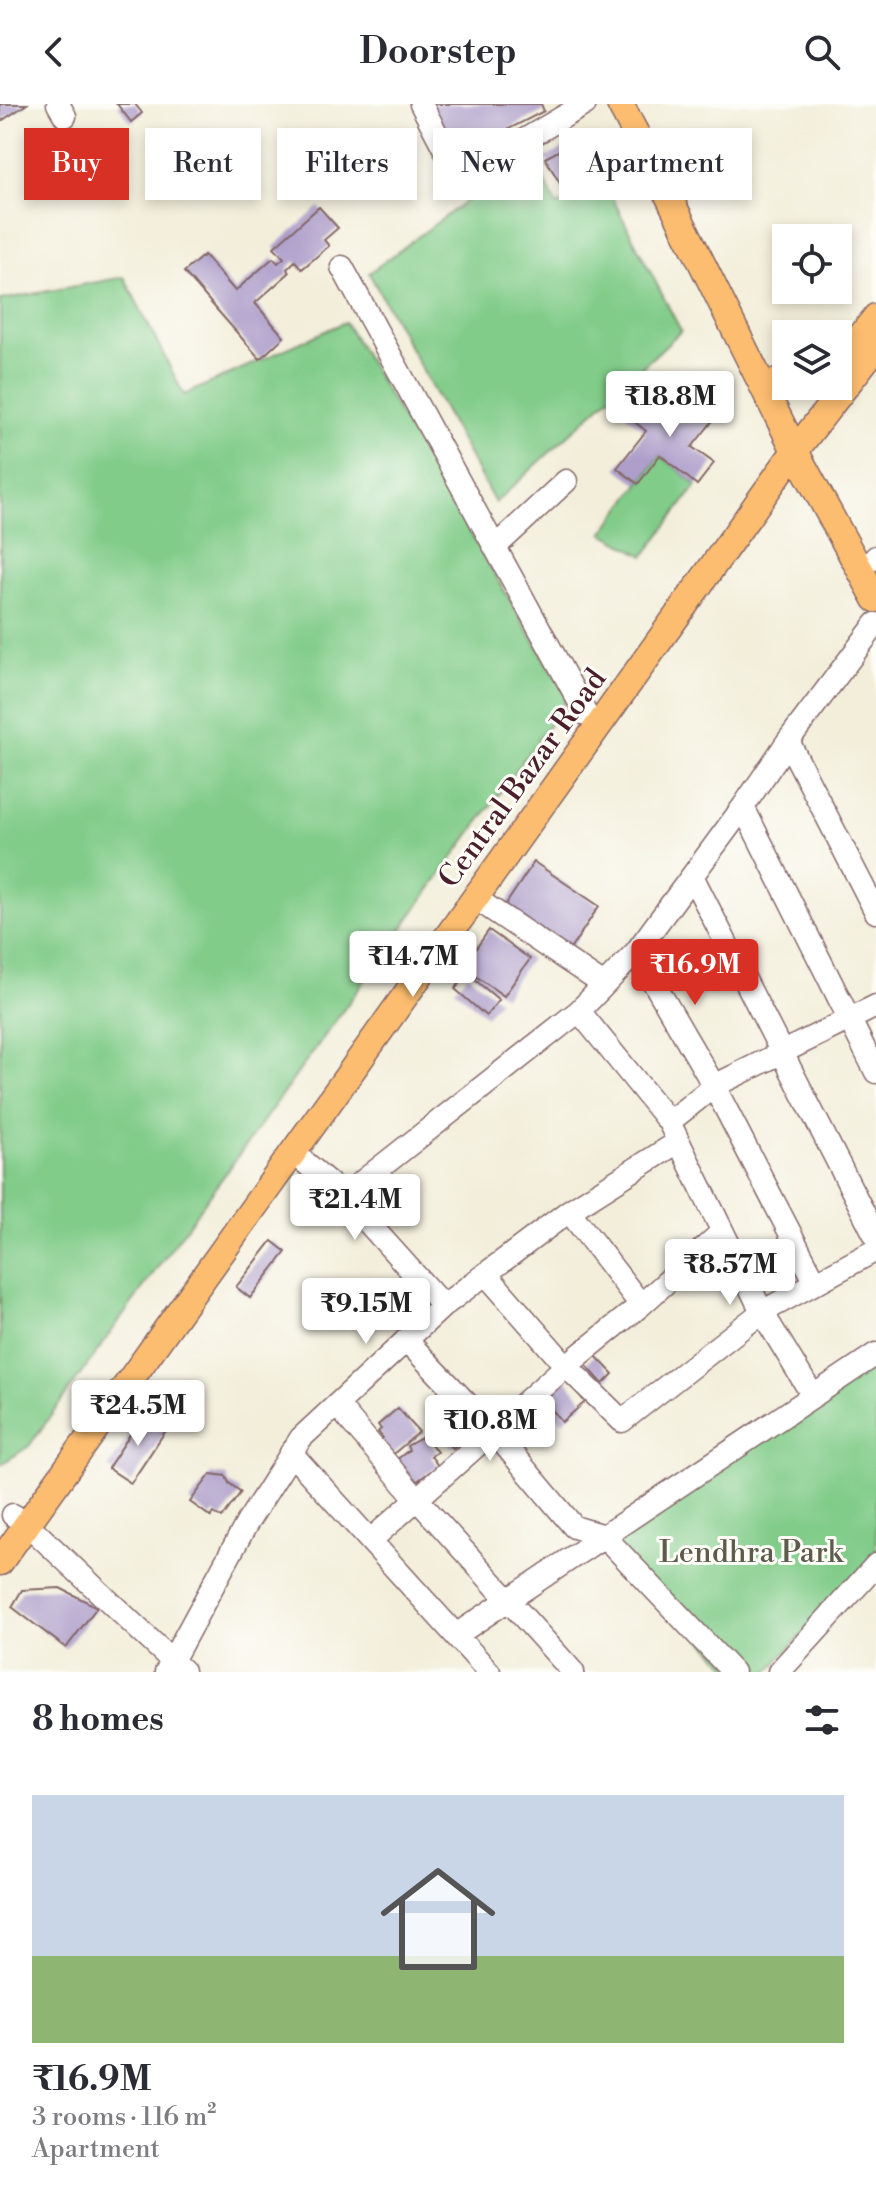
<!DOCTYPE html>
<meta charset="utf-8">
<style>
body{margin:0;font-family:"Libre Bodoni",serif;background:#f2f2f3;color:#2b2b33;height:100vh;display:flex;flex-direction:column;font-size:30px;white-space:nowrap}
*{box-sizing:border-box;margin:0}
p{font-size:26px;color:#7c7c81}
.icon{flex:none;width:44px;height:44px;fill:none;stroke:currentColor;stroke-width:2;stroke-linecap:round;stroke-linejoin:round}
.map{position:relative;height:1568px;overflow:hidden}
.panel{display:flex;flex-direction:column;background:#fff;flex:1}
.panel>*{flex:none}
.banner{position:absolute;left:24px;top:24px;width:828px;height:72px;display:flex;gap:16px}
.tools{position:absolute;left:772px;top:120px;display:grid;gap:16px}
.tools a{display:grid;place-items:center;width:80px;height:80px;border-radius:0px;background:#fff;box-shadow:0 4px 12px #0003;font-size:40px}
.price{position:absolute;translate:-50% -68px;padding:0 18px;border-radius:8px;background:#fff;color:#222;font-size:26px;line-height:52px;filter:drop-shadow(0 2px 4px #0008)}
.price::after{content:'';position:absolute;left:50%;top:48px;width:24px;height:18px;margin-left:-12px;background:inherit;clip-path:polygon(0 0,100% 0,50% 100%)}
.price.on{background:#d93025;color:#fff}
ul{padding:0;list-style:none}
li{display:grid;align-content:center;gap:16px;height:424px;padding:0 32px}
li+li{border-top:2px solid #e1e1e2}
li span{display:grid;place-items:center;height:248px;border-radius:0px;color:#555}
li>.icon{margin-inline-start:auto}
span .icon{width:144px;height:144px;fill:#fffc;stroke-width:1}
li b{font-size:34px}
h2{display:flex;justify-content:space-between;align-items:center;height:96px;padding:0 32px;font-size:34px}
.chip{padding:0 28px;border-radius:0px;background:#fff;box-shadow:0 4px 12px #0003;font-size:28px;line-height:72px}
.chip.on{background:#d93025;color:#fff}
header{display:flex;justify-content:space-between;align-items:center;height:104px;padding:0 32px;background:#fff;font-size:36px;font-weight:600}
.map>svg:first-child{display:block}
.green{fill:#81cc89;stroke:#66765a;stroke-width:2}
.building{fill:#ae9fca}
.lines{fill:none;stroke-linecap:round;stroke-linejoin:round}
.minor-casing{stroke:#856768;stroke-width:25}
.major-casing{stroke:#856768;stroke-width:29}
.minor{stroke:#fff;stroke-width:22}
.major{stroke:#fcbd6f;stroke-width:26}
.labels{text-anchor:middle;stroke-width:6;stroke-linejoin:round;paint-order:stroke}
.street-label{font-size:30px;fill:#4a1f2b;stroke:#fdfcf7}
.park-label{font-size:30px;fill:#5d5c4c;stroke:#fdfcf7}
</style>
<header><svg class="icon" aria-label="back" viewBox="0 0 24 24"><path d="M15 5l-7 7 7 7"/></svg>Doorstep<svg class="icon" aria-label="search" viewBox="0 0 24 24"><circle cx="10" cy="10" r="6"/><path d="M15 15l6 6"/></svg></header>
<div class="map">
<svg width="876" height="1568" viewBox="0 0 876 1568">
<rect width="100%" height="100%" fill="#fdfcf7"/>
<filter id="ink" filterUnits="userSpaceOnUse"><feTurbulence type="fractalNoise" baseFrequency=".0125" numOctaves="2"/><feDisplacementMap in="SourceGraphic" scale="16" xChannelSelector="R" yChannelSelector="G"/><feConvolveMatrix kernelMatrix="1 2 1 2 8 2 1 2 1" color-interpolation-filters="sRGB"/></filter>
<filter id="wash" filterUnits="userSpaceOnUse"><feTurbulence type="fractalNoise" baseFrequency=".006" numOctaves="4" result="noise"/><feDisplacementMap in="SourceGraphic" scale="32" xChannelSelector="R" yChannelSelector="G"/><feGaussianBlur stdDeviation="1.8" result="paint"/><feColorMatrix in="noise" values="0 0 0 0 0 0 0 0 0 0 0 0 0 0 0 0 0 1.4 0 .05"/><feComposite in="paint" operator="in"/></filter>
<g filter="url(#wash)">
<rect width="100%" height="100%" fill="#f3eeda"/>
<path class="green" d="M 531,49 L 557,102 L 604,78 L 681,227 L 495,399 L 369,169 Z
M 124,173 L 184,291 L 345,218 L 568,594 L 29,1342 L 0,1361 L 0,196 Z
M 660,351 L 697,381 L 644,452 L 603,429 Z
M 876,1250 L 876,1449 L 768,1568 L 733,1568 L 604,1432 Z"/>
<g id="blocks">
<path class="building" d="M 0,0 L 27,0 L 0,18 Z
M 117,0 L 135,0 L 142,9 L 131,18 Z
M 428,0 L 541,0 L 544,7 L 454,53 Z
M 566,43 L 587,82 L 568,93 L 545,54 Z
M 319,103 L 338,124 L 324,136 L 329,142 L 302,165 L 295,157 L 287,165 L 289,169 L 255,199 L 284,233 L 260,255 L 184,168 L 204,151 L 235,187 L 273,154 L 278,159 L 284,154 L 274,143 Z
M 702,287 L 723,304 L 692,343 L 714,359 L 697,381 L 660,351 L 638,380 L 617,364 L 646,327 L 626,311 L 640,292 L 676,320 Z
M 534,758 L 599,802 L 567,850 L 502,806 Z
M 489,826 L 530,855 L 504,892 L 463,863 Z
M 468,870 L 499,896 L 486,912 L 455,885 Z
M 272,1137 L 286,1148 L 250,1194 L 236,1183 Z
M 595,1251 L 613,1270 L 603,1280 L 585,1260 Z
M 566,1275 L 585,1298 L 562,1318 L 543,1295 Z
M 457,1302 L 477,1323 L 453,1344 L 434,1323 Z
M 398,1304 L 419,1328 L 392,1351 L 380,1337 L 383,1334 L 378,1328 L 381,1325 L 378,1321 Z
M 145,1308 L 168,1323 L 131,1379 L 108,1364 Z
M 425,1332 L 437,1348 L 431,1352 L 438,1362 L 413,1380 L 395,1357 L 409,1346 L 407,1342 Z
M 211,1370 L 226,1372 L 229,1379 L 241,1388 L 222,1414 L 214,1409 L 211,1413 L 190,1398 Z
M 60,1484 L 97,1503 L 66,1544 L 12,1503 L 22,1486 Z"/>
</g>
</g>
<g filter="url(#ink)">
<use href="#blocks" fill-opacity="0" stroke="#856768" stroke-width="2"/>
<g class="lines">
<defs>
<path id="minor" d="M 58,0 L 65,12
M 421,0 L 455,65 L 461,70 L 469,69 L 585,0
M 342,163 L 586,610
M 495,443 L 566,377
M 874,455 L 876,453
M 788,637 L 876,808
M 743,703 L 876,968
M 692,772 L 876,1133
M 475,794 L 604,881
M 636,848 L 714,982 L 816,1179
M 579,907 L 669,1018 L 762,1208 L 813,1292
M 669,1018 L 714,982 L 876,902
M 293,1048 L 344,1092 L 443,1202
M 344,1092 L 579,907 L 636,848 L 743,703 L 788,637 L 876,520
M 569,1107 L 641,1201
M 486,1170 L 566,1262 L 622,1317 L 762,1208 L 876,1146
M 406,1236 L 493,1327 L 574,1423 L 604,1432 L 733,1568
M 337,1301 L 417,1395 L 573,1568
M 291,1349 L 489,1568
M 13,1411 L 27,1420 L 183,1567
M 371,1436 L 566,1262 L 641,1201 L 722,1128
M 456,1531 L 876,1250
M 166,1568 L 247,1419 L 301,1334 L 443,1202 L 569,1107 L 678,1038
M 779,1568 L 876,1461"/>
<path id="major" d="M 620,0 L 669,93 L 795,347 L 876,495
M 840,259 L 876,213
M 778,277 L 786,279
M 810,282 L 821,284
M 0,1458 L 795,347 L 876,243"/>
</defs>
<use href="#minor" class="minor-casing"/>
<use href="#major" class="major-casing"/>
<use href="#minor" class="minor"/>
<use href="#major" class="major"/>
</g>
</g>
<g class="labels">
<g class="street-label">
<text transform="translate(522 674) rotate(-54)" y="10">Central Bazar Road</text>
</g>
<g class="park-label">
<text x="751" y="1458">Lendhra Park</text>
</g>
</g>
</svg>
<div class="tools">
<a><svg class="icon" aria-label="locate" viewBox="0 0 24 24"><circle cx="12" cy="12" r="6"/><path d="M12 2v4M12 18v4M2 12h4M18 12h4"/></svg></a>
<a><svg class="icon" aria-label="layers" viewBox="0 0 24 24"><path d="M12 4l9 5-9 5-9-5zM3 14l9 5 9-5"/></svg></a>
</div>
<b class="price" style="left:670px;top:335px">₹18.8M</b>
<b class="price" style="left:413px;top:895px">₹14.7M</b>
<b class="price on" style="left:695px;top:903px">₹16.9M</b>
<b class="price" style="left:355px;top:1138px">₹21.4M</b>
<b class="price" style="left:730px;top:1203px">₹8.57M</b>
<b class="price" style="left:366px;top:1242px">₹9.15M</b>
<b class="price" style="left:138px;top:1344px">₹24.5M</b>
<b class="price" style="left:490px;top:1359px">₹10.8M</b>
<div class="banner">
<a class="chip on">Buy</a>
<a class="chip">Rent</a>
<a class="chip">Filters</a>
<a class="chip">New</a>
<a class="chip">Apartment</a>
</div>
</div>
<section class="panel">
<h2>8 homes<svg class="icon" aria-label="filters" viewBox="0 0 24 24"><path d="M4 7h16M4 17h16"/><circle cx="9" cy="7" r="2"/><circle cx="15" cy="17" r="2"/></svg></h2>
<ul>
<li><span style="background:linear-gradient(#c9d6e8 65%,#8fb573 0)"><svg class="icon" aria-label="home" viewBox="0 0 24 24"><path d="M3 11l9-7 9 7M6 9v11h12V9"/></svg></span><div><b>₹16.9M</b><p>3 rooms · 116 m²</p><p>Apartment</p></div></li>
</ul>
</section>
